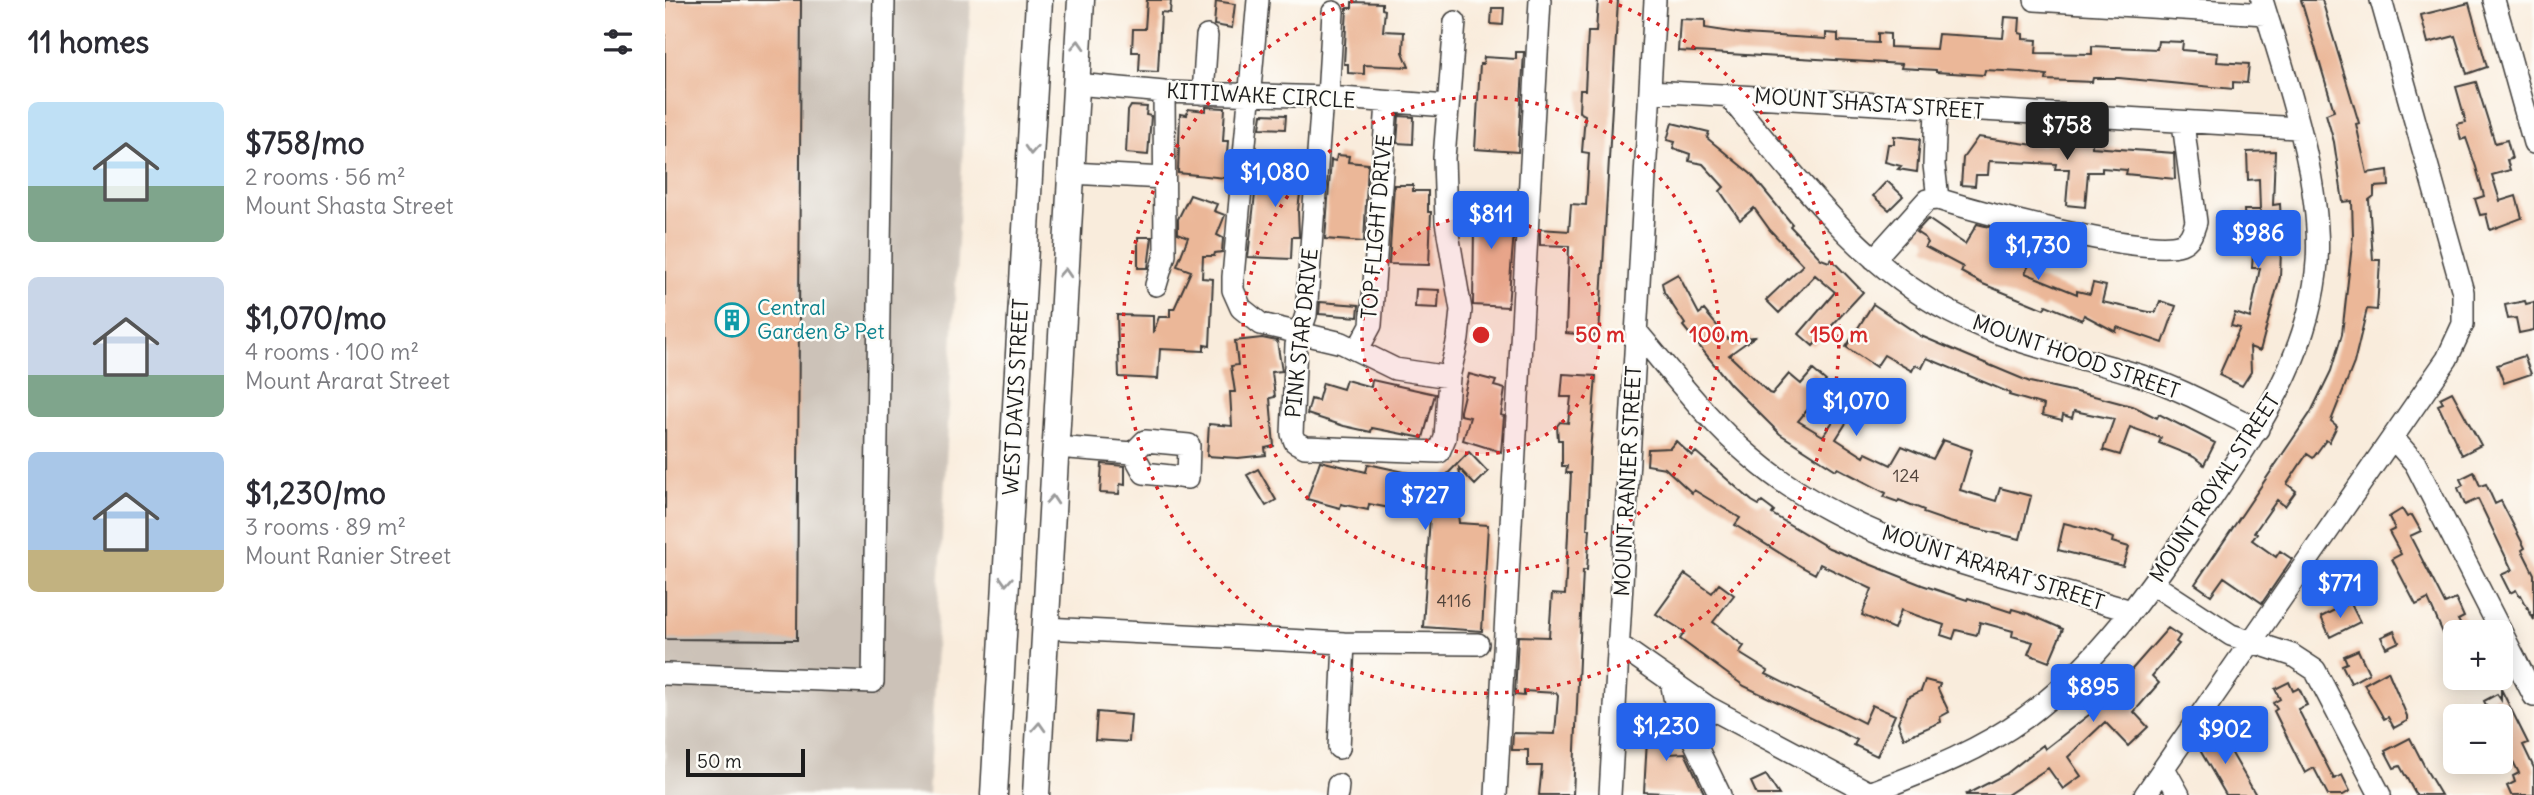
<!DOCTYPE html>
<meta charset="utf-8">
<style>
body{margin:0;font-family:Delius,sans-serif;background:#f7f7f7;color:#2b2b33;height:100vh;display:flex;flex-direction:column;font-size:26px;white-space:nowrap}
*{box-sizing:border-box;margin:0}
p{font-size:23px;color:#7c7c81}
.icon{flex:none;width:38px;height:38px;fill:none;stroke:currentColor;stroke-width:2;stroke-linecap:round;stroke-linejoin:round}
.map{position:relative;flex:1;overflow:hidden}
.sheet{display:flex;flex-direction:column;background:#fff;width:665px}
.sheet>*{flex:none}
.tools{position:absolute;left:1778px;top:620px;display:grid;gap:14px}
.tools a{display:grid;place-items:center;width:70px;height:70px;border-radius:10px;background:#fff;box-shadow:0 4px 18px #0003;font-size:35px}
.scale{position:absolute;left:21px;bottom:18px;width:119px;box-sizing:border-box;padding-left:7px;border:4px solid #1c1c1c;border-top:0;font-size:19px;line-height:24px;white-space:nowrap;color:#1c1c1c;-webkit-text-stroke:5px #fdfcf7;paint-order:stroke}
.price{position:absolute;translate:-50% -60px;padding:0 16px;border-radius:7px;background:#2563eb;color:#fff;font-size:23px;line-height:46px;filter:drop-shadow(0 2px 4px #0008)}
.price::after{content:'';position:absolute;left:50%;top:42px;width:21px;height:16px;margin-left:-10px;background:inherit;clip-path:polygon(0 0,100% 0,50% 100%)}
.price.on{background:#222;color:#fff}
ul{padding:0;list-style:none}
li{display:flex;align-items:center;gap:21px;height:175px;padding:0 28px}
li span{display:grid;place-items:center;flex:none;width:196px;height:140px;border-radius:10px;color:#555}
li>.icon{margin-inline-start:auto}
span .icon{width:84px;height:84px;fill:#fffc;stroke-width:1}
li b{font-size:30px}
h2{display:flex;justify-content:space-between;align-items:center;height:84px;padding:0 28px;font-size:30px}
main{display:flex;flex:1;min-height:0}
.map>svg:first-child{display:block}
.industrial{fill:#ccc2b8}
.building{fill:#ebb798}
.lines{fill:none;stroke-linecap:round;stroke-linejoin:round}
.minor-casing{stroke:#3d3b39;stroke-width:24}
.major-casing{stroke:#3d3b39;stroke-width:29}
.minor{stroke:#fff;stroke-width:21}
.major{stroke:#fff;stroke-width:26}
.oneway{stroke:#999}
.ring{fill:none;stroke:#d62828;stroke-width:3.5;stroke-dasharray:3.5 7}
.labels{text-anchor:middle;stroke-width:5;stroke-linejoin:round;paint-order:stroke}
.number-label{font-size:18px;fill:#50433b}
.street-label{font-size:21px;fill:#1c1c1c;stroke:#fdfcf7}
.culture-label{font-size:21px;fill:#0d838f;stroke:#fdfcf7;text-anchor:start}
.centre{fill:#d62828;stroke:#fdfcf7;stroke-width:3.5}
.ring-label{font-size:21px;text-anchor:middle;font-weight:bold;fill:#d62828;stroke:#fdfcf7;stroke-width:5;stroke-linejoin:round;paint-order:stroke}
</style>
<main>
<section class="sheet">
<h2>11 homes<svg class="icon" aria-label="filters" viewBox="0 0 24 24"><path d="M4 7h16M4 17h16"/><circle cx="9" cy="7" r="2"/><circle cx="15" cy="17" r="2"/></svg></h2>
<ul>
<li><span style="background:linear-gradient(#bfe0f5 60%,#7fa58c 0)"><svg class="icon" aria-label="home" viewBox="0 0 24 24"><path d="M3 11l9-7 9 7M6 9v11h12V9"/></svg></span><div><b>$758/mo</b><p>2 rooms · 56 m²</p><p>Mount Shasta Street</p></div></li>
<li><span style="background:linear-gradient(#c9d6e8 70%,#7fa58c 0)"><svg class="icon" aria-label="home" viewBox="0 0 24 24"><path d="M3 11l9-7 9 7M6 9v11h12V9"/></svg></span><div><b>$1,070/mo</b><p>4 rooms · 100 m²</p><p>Mount Ararat Street</p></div></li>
<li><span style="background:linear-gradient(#a9c7e8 70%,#c2b280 0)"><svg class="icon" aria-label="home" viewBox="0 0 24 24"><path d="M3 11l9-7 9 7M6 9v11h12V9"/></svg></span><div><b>$1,230/mo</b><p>3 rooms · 89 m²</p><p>Mount Ranier Street</p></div></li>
</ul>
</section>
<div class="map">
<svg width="1869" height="795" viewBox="0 0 1869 795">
<rect width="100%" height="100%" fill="#fdfcf7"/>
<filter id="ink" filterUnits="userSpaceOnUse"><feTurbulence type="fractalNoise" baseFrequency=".0143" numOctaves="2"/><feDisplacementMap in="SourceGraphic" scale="14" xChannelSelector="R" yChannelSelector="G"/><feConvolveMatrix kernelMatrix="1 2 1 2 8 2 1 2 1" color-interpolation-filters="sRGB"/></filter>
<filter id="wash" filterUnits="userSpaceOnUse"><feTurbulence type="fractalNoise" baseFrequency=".00686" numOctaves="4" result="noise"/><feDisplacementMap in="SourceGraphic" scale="28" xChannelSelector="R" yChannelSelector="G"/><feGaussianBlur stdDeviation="1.57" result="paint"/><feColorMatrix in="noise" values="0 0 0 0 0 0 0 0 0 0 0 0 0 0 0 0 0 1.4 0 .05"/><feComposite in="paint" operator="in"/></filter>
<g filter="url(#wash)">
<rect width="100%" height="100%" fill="#f9ecdc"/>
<path class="industrial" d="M 0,0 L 306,0 L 263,795 L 0,795 Z"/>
<g id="blocks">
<path class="building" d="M 0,0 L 136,0 L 132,640 L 0,639 Z
M 482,0 L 506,0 L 505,13 L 496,12 L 493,72 L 474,71 L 475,52 L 467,52 L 468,29 L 480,29 Z
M 933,0 L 953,0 L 934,336 L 901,333 L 904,246 L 875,245 L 875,229 L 904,231 L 906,204 L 921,205 L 924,153 L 917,152 L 920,115 L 914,112 L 915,90 L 920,90 L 923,32 L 931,32 Z
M 1636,0 L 1657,0 L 1694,123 L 1691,124 L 1702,173 L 1723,170 L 1724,186 L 1709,187 L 1709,196 L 1704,200 L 1708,260 L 1715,260 L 1712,310 L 1702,309 L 1689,363 L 1666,421 L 1672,426 L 1664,442 L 1661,440 L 1648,458 L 1642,454 L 1622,484 L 1631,491 L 1620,506 L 1612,500 L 1589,533 L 1592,534 L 1587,540 L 1611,557 L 1615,551 L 1627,559 L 1597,603 L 1559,577 L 1546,595 L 1530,584 L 1646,412 L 1666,371 L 1677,334 L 1688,236 L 1687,201 L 1678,202 L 1669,142 L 1661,114 L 1669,111 Z
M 551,1 L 570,4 L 567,28 L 549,25 Z
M 687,2 L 717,3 L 717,9 L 720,10 L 718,31 L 739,32 L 738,52 L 744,67 L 699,65 L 699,74 L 683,73 L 683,64 L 679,64 L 682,8 L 687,8 Z
M 1804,3 L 1822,67 L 1802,74 L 1790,36 L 1763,43 L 1756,15 Z
M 827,8 L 839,8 L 838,25 L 826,24 Z
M 1340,17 L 1355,18 L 1354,33 L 1358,34 L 1358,39 L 1372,40 L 1371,53 L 1427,54 L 1427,46 L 1492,49 L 1493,41 L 1518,42 L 1517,50 L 1553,53 L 1552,62 L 1584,64 L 1582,83 L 1568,82 L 1568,89 L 1454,78 L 1428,78 L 1427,82 L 1381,80 L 1382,75 L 1356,72 L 1320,70 L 1319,75 L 1271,72 L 1271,70 L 1236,68 L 1237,64 L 1013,51 L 1015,19 L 1040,20 L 1040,28 L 1079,34 L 1161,39 L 1161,33 L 1173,34 L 1173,41 L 1213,43 L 1213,33 L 1225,34 L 1225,47 L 1271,49 L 1273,34 L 1338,38 Z
M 851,52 L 859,52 L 853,152 L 810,149 L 815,64 L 818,64 L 819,57 L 851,59 Z
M 1811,82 L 1830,143 L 1842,140 L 1847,159 L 1842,160 L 1845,170 L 1827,175 L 1835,201 L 1851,196 L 1857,218 L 1825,230 L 1821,214 L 1815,215 L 1810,199 L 1819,196 L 1811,167 L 1801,138 L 1796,140 L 1792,124 L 1801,122 L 1791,87 Z
M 466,106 L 482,107 L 481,115 L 486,116 L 483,155 L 461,153 L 463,111 Z
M 541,107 L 560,108 L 558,141 L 563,141 L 560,178 L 513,173 L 515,114 L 522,115 L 523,109 L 541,111 Z
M 597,114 L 621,115 L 620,129 L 595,128 Z
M 734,116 L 749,117 L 748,144 L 732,143 Z
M 1007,123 L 1044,132 L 1042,138 L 1086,174 L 1127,224 L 1125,226 L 1156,259 L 1164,262 L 1166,259 L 1198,292 L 1148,346 L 1134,334 L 1170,292 L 1150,275 L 1114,313 L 1101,300 L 1138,265 L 1105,230 L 1089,208 L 1075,220 L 1055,191 L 1059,187 L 1038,164 L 1024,161 L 1025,154 L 1008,148 L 1010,142 L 1002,140 Z
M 1229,136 L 1255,139 L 1252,172 L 1233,169 L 1236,166 L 1220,162 L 1223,144 L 1229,144 Z
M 1313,137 L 1376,146 L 1384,142 L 1404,143 L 1404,139 L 1427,141 L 1427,147 L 1509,153 L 1510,179 L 1461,174 L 1462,170 L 1437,168 L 1437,172 L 1423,172 L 1420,207 L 1401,205 L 1404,169 L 1390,169 L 1391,164 L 1324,161 L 1323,175 L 1311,175 L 1310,186 L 1296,185 L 1298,158 Z
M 1610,151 L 1608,205 L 1615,204 L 1616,223 L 1612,223 L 1610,250 L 1616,250 L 1615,277 L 1595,351 L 1585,347 L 1586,372 L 1577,386 L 1554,375 L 1575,328 L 1566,326 L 1570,313 L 1585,318 L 1595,268 L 1587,268 L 1590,224 L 1580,225 L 1579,210 L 1595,210 L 1594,179 L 1583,180 L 1582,152 Z
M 672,155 L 684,156 L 683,162 L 703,164 L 699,242 L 660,239 L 666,160 L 671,161 Z
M 594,158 L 635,162 L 633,176 L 637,177 L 633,210 L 634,237 L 627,237 L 626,259 L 583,257 Z
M 1222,181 L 1238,196 L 1224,210 L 1208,196 Z
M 729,185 L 748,185 L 748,191 L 763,191 L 763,212 L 766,212 L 764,265 L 724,264 Z
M 525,195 L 552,204 L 549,211 L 560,215 L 552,235 L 558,238 L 557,252 L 550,253 L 549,256 L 538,256 L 537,278 L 548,279 L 545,346 L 539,345 L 539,351 L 495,349 L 493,379 L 454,377 L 452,315 L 488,316 L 488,333 L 494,317 L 505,317 L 505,309 L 509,309 L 526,271 L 512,266 L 523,237 L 513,233 L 513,219 Z
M 799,202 L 851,205 L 843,307 L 808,305 L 809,226 L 798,225 Z
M 1263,219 L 1300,244 L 1312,224 L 1341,231 L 1346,234 L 1340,247 L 1367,259 L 1360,273 L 1412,294 L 1412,291 L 1425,294 L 1428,283 L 1441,286 L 1437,302 L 1484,312 L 1491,312 L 1495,301 L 1511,306 L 1498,343 L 1452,327 L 1451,332 L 1419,315 L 1417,320 L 1381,305 L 1379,309 L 1318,284 L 1296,272 L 1298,267 L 1260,247 L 1263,243 L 1260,238 L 1251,232 Z
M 473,237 L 487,237 L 483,268 L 473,268 Z
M 1013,274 L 1034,314 L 1039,310 L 1063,339 L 1089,337 L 1064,355 L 1104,393 L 1107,394 L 1124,374 L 1136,384 L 1148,370 L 1161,381 L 1150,394 L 1153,397 L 1133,421 L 1158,436 L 1186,395 L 1195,401 L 1171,439 L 1199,457 L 1201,453 L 1226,465 L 1237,446 L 1268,459 L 1278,440 L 1307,450 L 1295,490 L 1331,501 L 1335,488 L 1366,496 L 1355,539 L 1284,522 L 1258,513 L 1259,510 L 1234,500 L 1233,502 L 1219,497 L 1221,493 L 1173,468 L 1171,470 L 1115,434 L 1065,384 L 1018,326 L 1020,324 L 999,292 L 997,283 Z
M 751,289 L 774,290 L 773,308 L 750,307 Z
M 1860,301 L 1861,304 L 1869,302 L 1869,330 L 1854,333 L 1851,318 L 1843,319 L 1840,305 Z
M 655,302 L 694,305 L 693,317 L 654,314 Z
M 1208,304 L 1256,336 L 1322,364 L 1365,382 L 1429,396 L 1470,407 L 1492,418 L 1494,414 L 1550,443 L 1539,465 L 1529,457 L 1494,443 L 1496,438 L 1465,427 L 1455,455 L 1438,450 L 1449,419 L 1409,411 L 1407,418 L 1398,415 L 1397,420 L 1377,415 L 1379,405 L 1344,395 L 1345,393 L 1262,358 L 1257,368 L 1250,365 L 1247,371 L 1219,355 L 1211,367 L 1181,347 Z
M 597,338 L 612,341 L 617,371 L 607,372 L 610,397 L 605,398 L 609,446 L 600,448 L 601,455 L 573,458 L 542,456 L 544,424 L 567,426 L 565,392 L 570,392 L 566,366 L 573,365 L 570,341 Z
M 1859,356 L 1866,374 L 1839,383 L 1832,365 Z
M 804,374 L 831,381 L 829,386 L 840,389 L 836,415 L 839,416 L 836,452 L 798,440 L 805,417 L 795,415 L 795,411 Z
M 898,374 L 931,376 L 925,452 L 922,529 L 925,529 L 922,570 L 918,570 L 908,795 L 874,795 L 877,766 L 863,766 L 863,750 L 847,750 L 848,733 L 890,734 L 893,696 L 891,693 L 859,691 L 859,696 L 850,695 L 853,636 L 884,637 L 887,594 L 900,595 L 906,473 L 901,473 L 902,466 L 897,466 L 897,440 L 893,440 L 892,426 L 895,422 L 903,423 L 906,397 L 896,397 Z
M 681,380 L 706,387 L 707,380 L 770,394 L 758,438 L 707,428 L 706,432 L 679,426 L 642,414 L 646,399 L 653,401 L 658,383 L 678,389 Z
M 1787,392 L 1816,445 L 1797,455 L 1773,405 L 1778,403 L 1775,398 Z
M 1011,441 L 1027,456 L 1031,452 L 1087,501 L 1094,505 L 1097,502 L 1109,511 L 1107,514 L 1164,548 L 1257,585 L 1302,600 L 1303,598 L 1346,612 L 1347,609 L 1364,614 L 1398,629 L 1384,662 L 1363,654 L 1368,642 L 1347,636 L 1348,631 L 1315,622 L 1312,635 L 1291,630 L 1288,639 L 1276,635 L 1279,625 L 1236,610 L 1229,629 L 1197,615 L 1207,589 L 1155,564 L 1150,574 L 1137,567 L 1070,525 L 1075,518 L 1029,490 L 1027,493 L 1000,468 L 982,465 L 983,449 L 1005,448 Z
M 804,452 L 823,472 L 810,485 L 794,468 L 798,495 L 791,496 L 794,523 L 823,525 L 817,631 L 758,627 L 765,516 L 704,504 L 703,510 L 676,504 L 675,508 L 642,499 L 655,461 L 701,472 L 703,464 L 762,477 L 757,500 Z
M 437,464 L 460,466 L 460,485 L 455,484 L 454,494 L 435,493 Z
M 593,469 L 611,500 L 601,506 L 582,475 Z
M 1809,472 L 1815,486 L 1821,484 L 1830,504 L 1836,501 L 1860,548 L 1857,550 L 1869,574 L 1869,620 L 1856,595 L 1854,596 L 1851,590 L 1845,593 L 1836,575 L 1847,570 L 1813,499 L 1800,505 L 1793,488 L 1798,485 L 1795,479 Z
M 1737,509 L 1742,517 L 1747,515 L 1756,531 L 1745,536 L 1780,604 L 1791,599 L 1799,617 L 1793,620 L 1797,627 L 1790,630 L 1790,660 L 1763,599 L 1751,605 L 1727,559 L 1736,554 L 1724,532 L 1730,529 L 1724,517 Z
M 1399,523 L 1431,531 L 1448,538 L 1447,542 L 1464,547 L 1458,566 L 1393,550 Z
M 1020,574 L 1047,593 L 1054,584 L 1069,595 L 1048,622 L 1079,646 L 1074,653 L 1103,671 L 1101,674 L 1199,723 L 1207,705 L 1230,715 L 1212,756 L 1189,745 L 1192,740 L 1079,686 L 1015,639 L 1020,632 L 991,614 Z
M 1685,602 L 1695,622 L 1665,637 L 1656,617 Z
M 1503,628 L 1515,636 L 1511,642 L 1514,644 L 1487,676 L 1494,683 L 1469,712 L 1483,727 L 1463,746 L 1440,722 L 1403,757 L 1416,776 L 1398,789 L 1383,768 L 1342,795 L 1300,795 L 1341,774 L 1378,745 L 1380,749 L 1429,711 L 1423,705 L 1443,686 L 1448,691 Z
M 1729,631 L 1734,642 L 1721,648 L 1716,637 Z
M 1693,650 L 1704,673 L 1686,683 L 1677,665 L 1682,663 L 1679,656 Z
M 1723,671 L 1742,716 L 1742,721 L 1729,728 L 1723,717 L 1719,719 L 1699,684 Z
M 1260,680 L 1275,684 L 1273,689 L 1284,712 L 1275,717 L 1276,722 L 1239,738 L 1233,722 L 1243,697 L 1256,691 Z
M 1624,682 L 1628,691 L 1634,688 L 1642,705 L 1633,709 L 1669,779 L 1677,775 L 1685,791 L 1678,795 L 1663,795 L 1649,768 L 1640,773 L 1609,711 L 1612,709 L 1608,703 L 1615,699 L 1610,689 Z
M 1836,689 L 1863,743 L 1858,745 L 1869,768 L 1869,795 L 1846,795 L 1842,786 L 1850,782 L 1848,776 L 1854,773 L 1839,744 L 1836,745 L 1836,716 L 1826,716 L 1819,701 L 1832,694 L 1836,700 Z
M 432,712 L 466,715 L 464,742 L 430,740 Z
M 980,715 L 1001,716 L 1003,754 L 1020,753 L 1040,795 L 979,792 L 982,740 L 979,740 Z
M 1554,731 L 1591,795 L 1561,795 L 1532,745 Z
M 1745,738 L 1763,773 L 1776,795 L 1751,795 L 1735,766 L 1729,768 L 1720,751 Z
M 1101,775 L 1114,795 L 1092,795 L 1086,782 Z"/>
</g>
</g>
<g filter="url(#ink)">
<use href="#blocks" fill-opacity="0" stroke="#3d3b39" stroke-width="2"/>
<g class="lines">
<defs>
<path id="minor" d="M 593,0 L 568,277 L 568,290 L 576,308 L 596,324 L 677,343 L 730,369 L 784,377
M 1370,0 L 1601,14
M 1829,0 L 1869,143
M 411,84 L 499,92 L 663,97 L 782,106
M 985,91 L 1633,128
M 538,94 L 542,36
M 1062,95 C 1129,173 1192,263 1285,312 C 1346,344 1412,356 1477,376 C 1517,389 1555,411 1593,429
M 663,97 L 668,12
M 657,98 L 641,315 L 631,345 L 627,434 L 630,442 L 640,447 L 774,452 L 780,438 L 784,377 L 793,339 L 796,310 L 781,222 L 779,158 L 790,22
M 1271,108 L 1269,165 L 1273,199
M 406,173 L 499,178
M 1209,259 L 1262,200 L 1273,199 C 1314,212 1482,257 1516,244 C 1526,240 1528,231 1531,222 L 1518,123
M 491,285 L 500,255 L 499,92
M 972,332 C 1008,374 1043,421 1086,457 C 1190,547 1337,573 1466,611
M 693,349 L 706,325 L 722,103
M 1728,438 L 1750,463 L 1869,696
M 391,447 L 468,453 L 479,473 L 523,478 L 524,445 L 480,441 L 468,453
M 1488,584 L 1566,635 L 1627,655 L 1650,670 L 1715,795
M 380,628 L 679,643 L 813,644
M 953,644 L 1043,707 L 1205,793
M 0,674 L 208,682 L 219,0
M 1006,681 L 1010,702 L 1055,795
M 674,748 L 679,643
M 1500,770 L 1514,795
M 672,795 L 673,785
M 831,795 L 875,0
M 945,795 L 990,0
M 1199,795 C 1256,773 1312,753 1361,717 C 1434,663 1485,588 1536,514 C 1587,438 1640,366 1651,273 C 1661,192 1621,78 1597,0
M 1480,795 L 1782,359 L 1798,324 L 1798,292 L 1716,0"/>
<path id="major" d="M 329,795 L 374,0
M 371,795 L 416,0"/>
</defs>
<use href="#minor" class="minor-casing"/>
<use href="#major" class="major-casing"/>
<use href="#minor" class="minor"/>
<use href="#major" class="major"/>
</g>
<defs><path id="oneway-chevron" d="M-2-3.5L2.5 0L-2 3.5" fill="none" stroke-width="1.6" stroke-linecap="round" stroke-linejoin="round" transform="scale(1.75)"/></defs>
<g class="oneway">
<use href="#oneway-chevron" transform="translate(413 45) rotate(-87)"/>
<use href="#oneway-chevron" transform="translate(366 150) rotate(93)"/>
<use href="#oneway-chevron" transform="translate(400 273) rotate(-87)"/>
<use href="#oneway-chevron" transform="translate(387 500) rotate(-86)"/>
<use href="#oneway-chevron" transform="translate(341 581) rotate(93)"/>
<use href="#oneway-chevron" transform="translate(374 727) rotate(-87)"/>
</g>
</g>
<circle cx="816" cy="335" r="119" fill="#d62828" fill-opacity=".12"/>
<g class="ring">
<circle cx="816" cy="335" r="119"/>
<circle cx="816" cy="335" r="238"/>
<path d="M944 1A358 358 0 1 1 688 1"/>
</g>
<defs>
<symbol id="building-ring" viewBox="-11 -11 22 22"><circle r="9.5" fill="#fdfcf7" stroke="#0f9aa8" stroke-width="1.5"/><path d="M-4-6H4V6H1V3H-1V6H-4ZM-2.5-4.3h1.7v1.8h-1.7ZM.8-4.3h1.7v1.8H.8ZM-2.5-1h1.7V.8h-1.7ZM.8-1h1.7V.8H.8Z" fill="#0f9aa8"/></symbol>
</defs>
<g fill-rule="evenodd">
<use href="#building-ring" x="48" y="301" width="38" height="38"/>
</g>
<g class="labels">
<g class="number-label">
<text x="1241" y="482">124</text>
<text x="789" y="607">4116</text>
</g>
<g class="street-label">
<text transform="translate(596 96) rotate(3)" y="7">KITTIWAKE CIRCLE</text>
<text transform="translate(1204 104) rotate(4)" y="7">MOUNT SHASTA STREET</text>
<text transform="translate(712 227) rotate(-85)" y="7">TOP FLIGHT DRIVE</text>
<text transform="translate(637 333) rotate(-84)" y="7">PINK STAR DRIVE</text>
<text transform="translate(1411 357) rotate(19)" y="7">MOUNT HOOD STREET</text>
<text transform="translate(351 397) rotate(-87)" y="7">WEST DAVIS STREET</text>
<text transform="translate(963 481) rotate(-87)" y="7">MOUNT RANIER STREET</text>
<text transform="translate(1550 488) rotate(-57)" y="7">MOUNT ROYAL STREET</text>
<text transform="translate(1328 568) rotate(18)" y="7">MOUNT ARARAT STREET</text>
</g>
<g class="culture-label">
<text x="92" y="315">Central<tspan x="92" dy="24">Garden &amp; Pet</tspan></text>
</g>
</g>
<circle cx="816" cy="335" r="10" class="centre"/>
<g class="ring-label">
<text x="935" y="342">50 m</text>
<text x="1054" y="342">100 m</text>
<text x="1174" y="342">150 m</text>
</g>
</svg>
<div class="tools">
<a>+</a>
<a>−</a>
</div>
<div class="scale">50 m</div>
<b class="price on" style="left:1402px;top:162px">$758</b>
<b class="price" style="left:610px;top:209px">$1,080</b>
<b class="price" style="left:826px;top:251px">$811</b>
<b class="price" style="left:1593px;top:270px">$986</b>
<b class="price" style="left:1373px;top:282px">$1,730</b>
<b class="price" style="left:1191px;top:438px">$1,070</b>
<b class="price" style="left:760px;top:532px">$727</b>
<b class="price" style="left:1675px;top:620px">$771</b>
<b class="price" style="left:1428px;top:724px">$895</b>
<b class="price" style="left:1001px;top:763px">$1,230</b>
<b class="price" style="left:1560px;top:766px">$902</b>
</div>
</main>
